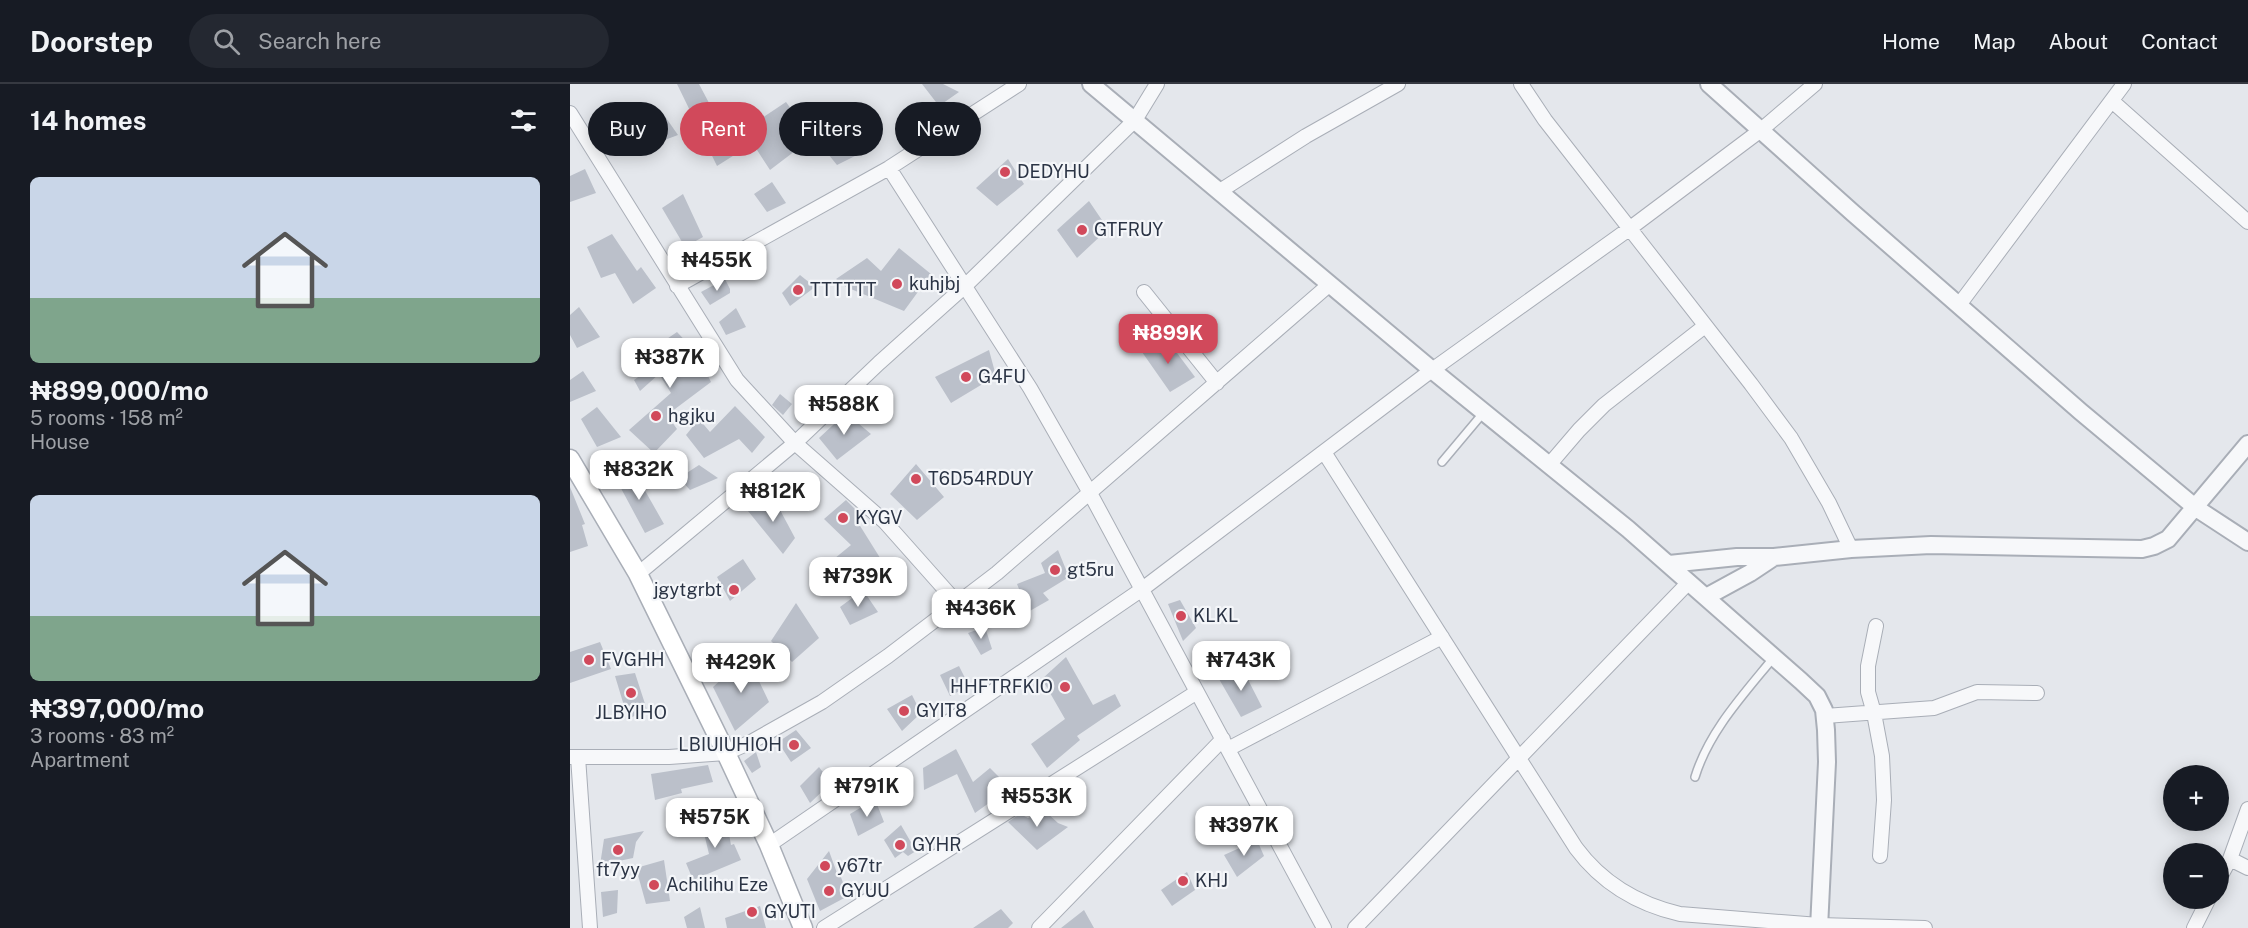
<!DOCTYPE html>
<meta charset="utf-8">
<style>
body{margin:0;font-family:"Public Sans",sans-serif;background:#242831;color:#f1f3f6;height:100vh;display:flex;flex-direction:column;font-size:22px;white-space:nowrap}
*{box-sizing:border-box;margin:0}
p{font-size:20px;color:#9ea1a6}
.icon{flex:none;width:33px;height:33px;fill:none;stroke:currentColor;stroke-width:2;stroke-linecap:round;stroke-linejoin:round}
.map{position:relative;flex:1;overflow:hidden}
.sheet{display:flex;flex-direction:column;background:#171b24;width:570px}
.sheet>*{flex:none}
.hud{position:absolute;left:18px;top:18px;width:570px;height:54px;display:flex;gap:12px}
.buttons{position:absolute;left:1593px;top:681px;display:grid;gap:12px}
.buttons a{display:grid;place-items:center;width:66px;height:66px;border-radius:50%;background:#171b24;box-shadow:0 3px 15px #0003;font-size:30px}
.price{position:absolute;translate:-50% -51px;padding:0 14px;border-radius:12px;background:#fff;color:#222;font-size:20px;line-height:39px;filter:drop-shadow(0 2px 3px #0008)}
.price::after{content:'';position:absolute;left:50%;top:36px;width:18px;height:14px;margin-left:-9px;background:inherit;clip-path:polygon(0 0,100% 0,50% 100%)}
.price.active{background:#d1495b;color:#fff}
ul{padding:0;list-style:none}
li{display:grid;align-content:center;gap:12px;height:318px;padding:0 30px}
li span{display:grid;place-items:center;height:186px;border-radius:9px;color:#555}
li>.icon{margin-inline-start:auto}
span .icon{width:108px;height:108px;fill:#fffc;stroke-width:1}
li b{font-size:26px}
h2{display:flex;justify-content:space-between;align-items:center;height:72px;padding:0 30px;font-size:26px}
.tag{padding:0 21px;border-radius:27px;background:#171b24;box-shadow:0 3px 15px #0003;font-size:21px;line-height:54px}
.tag.active{background:#d1495b;color:#fff}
header{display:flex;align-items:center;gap:36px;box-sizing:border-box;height:84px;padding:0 30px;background:#171b24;border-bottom:2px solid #363941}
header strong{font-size:28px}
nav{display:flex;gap:33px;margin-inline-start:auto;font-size:21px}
.search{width:420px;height:54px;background:#242831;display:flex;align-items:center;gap:15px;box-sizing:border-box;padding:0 21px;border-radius:33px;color:#9ea1a6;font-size:22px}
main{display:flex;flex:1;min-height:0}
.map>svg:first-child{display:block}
.building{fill:#bbc0ca}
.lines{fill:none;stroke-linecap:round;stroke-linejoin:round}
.service-casing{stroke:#a9aeb7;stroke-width:10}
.minor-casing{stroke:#a9aeb7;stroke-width:16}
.tertiary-casing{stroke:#a9aeb7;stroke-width:20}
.secondary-casing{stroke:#a9aeb7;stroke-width:21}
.service{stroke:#f7f8fa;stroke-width:7}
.minor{stroke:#f7f8fa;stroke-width:14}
.tertiary{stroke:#f7f8fa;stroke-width:16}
.secondary{stroke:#fff;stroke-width:18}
.poi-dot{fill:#d1495b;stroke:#f4f6f9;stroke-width:2}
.labels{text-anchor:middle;stroke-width:4.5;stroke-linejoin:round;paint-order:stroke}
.poi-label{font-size:18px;fill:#2b3445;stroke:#f4f6f9;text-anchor:start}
</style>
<header>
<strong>Doorstep</strong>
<div class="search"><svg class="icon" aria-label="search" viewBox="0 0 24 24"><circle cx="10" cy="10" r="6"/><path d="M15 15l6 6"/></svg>Search here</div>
<nav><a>Home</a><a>Map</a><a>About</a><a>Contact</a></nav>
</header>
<main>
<section class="sheet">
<h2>14 homes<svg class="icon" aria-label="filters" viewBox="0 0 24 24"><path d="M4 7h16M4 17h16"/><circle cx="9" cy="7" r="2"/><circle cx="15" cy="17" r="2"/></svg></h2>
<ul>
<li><span style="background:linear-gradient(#c9d6e8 65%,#7fa58c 0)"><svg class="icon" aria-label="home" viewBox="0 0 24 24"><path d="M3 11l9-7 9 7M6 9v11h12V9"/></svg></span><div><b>₦899,000/mo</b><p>5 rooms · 158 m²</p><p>House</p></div></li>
<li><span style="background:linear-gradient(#c9d6e8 65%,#7fa58c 0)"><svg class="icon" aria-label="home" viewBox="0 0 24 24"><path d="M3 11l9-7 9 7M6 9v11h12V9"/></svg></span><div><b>₦397,000/mo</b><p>3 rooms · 83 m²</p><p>Apartment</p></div></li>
</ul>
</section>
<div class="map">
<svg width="1678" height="844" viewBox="0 0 1678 844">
<rect width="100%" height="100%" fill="#e4e7ec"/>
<path class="building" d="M 107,0 L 129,0 L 166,70 L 147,82 Z
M 352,0 L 373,0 L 389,8 L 369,22 Z
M 216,18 L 242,54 L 200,86 L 174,46 Z
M 94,31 L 108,51 L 57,70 L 47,50 Z
M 283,43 L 295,67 L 267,81 L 254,65 Z
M 438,75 L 454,100 L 427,122 L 406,104 Z
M 15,85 L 26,109 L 0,118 L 0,92 Z
M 202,98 L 216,119 L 197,128 L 184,110 Z
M 113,110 L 133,153 L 115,163 L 92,124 Z
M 519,117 L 538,145 L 507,174 L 487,146 Z
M 42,150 L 67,187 L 71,183 L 86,204 L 63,220 L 45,189 L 31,194 L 17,163 Z
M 329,164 L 361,190 L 334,227 L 276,203 L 266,195 L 297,174 L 311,187 Z
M 230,191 L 245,203 L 220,222 L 212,209 Z
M 155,195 L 160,205 L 160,209 L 140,221 L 131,208 Z
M 9,223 L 30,253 L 7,264 L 0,251 L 0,231 Z
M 166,224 L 176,243 L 156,251 L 149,238 Z
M 107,248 L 126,268 L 141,298 L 97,331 L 107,345 L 84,369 L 59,346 L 101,309 L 89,290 L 70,307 L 64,296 L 96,273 L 88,261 Z
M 595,253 L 625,293 L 600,308 L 572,268 Z
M 419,266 L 426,292 L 381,319 L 365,293 Z
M 13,287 L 26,307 L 0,318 L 0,296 Z
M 210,310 L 222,320 L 213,331 L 202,321 Z
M 165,322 L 195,353 L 182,369 L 169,355 L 134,374 L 116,351 L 129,335 L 140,348 Z
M 27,323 L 51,353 L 27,363 L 11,335 Z
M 276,329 L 301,350 L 267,376 L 249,354 Z
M 346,380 L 374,413 L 347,436 L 320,410 Z
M 129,381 L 148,394 L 120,406 L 109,394 Z
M 61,382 L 94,440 L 75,449 L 46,395 Z
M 0,403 L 15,440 L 12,441 L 18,462 L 0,468 Z
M 202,411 L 225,454 L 213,470 L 178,427 Z
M 276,416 L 292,432 L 287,437 L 312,477 L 291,493 L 253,484 L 281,461 L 254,435 Z
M 488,466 L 499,493 L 473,509 L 479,516 L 458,528 L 447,500 L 475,489 L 471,479 Z
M 173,475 L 186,495 L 160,517 L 147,493 Z
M 293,506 L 308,528 L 280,541 L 270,523 Z
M 610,516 L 626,544 L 613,557 L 598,520 Z
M 226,519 L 249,554 L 222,578 L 201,557 Z
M 415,543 L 422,565 L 411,571 L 398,549 Z
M 30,558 L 41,585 L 0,599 L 0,568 Z
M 704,569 L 711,579 L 694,584 L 684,574 Z
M 177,572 L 199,618 L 165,647 L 143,603 Z
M 496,573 L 523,621 L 545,610 L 551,622 L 507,652 L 510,656 L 477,684 L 461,660 L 495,635 L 472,595 Z
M 389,582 L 399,602 L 380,612 L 370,591 Z
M 671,582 L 692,623 L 671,633 L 649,595 Z
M 65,589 L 77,626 L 58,635 L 45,592 Z
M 342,611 L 351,629 L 332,647 L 317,625 Z
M 226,646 L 241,664 L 221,678 L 208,658 Z
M 386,665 L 403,698 L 420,684 L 440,704 L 405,729 L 387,690 L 354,706 L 353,684 Z
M 186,668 L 191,683 L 182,689 L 174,677 Z
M 138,681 L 143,698 L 111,705 L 112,709 L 85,716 L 81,690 Z
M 249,683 L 261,699 L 240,719 L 230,702 Z
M 305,715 L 314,738 L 288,752 L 280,730 Z
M 475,727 L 488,739 L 498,743 L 467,766 L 438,738 L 450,730 L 458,734 Z
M 155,728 L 161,761 L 164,760 L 171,776 L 123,796 L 116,779 L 139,770 L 132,741 Z
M 331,741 L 346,767 L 338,772 L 333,768 L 325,774 L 314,756 Z
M 74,747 L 66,758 L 63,774 L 30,781 L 34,755 Z
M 687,756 L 694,772 L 667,793 L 654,771 Z
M 259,767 L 267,789 L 269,788 L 278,812 L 250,827 L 237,795 Z
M 94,776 L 100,817 L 76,820 L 66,784 Z
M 617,788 L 625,806 L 602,822 L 591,806 Z
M 48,806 L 47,829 L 33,833 L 31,808 Z
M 190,822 L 196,844 L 157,844 L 155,834 Z
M 130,823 L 135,844 L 117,844 L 114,833 Z
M 431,825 L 443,839 L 438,844 L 403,844 Z
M 514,826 L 524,844 L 491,844 Z"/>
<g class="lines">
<defs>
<path id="service" d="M 872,378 L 914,328
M 1125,693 C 1139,647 1174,610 1204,573"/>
<path id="minor" d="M 951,0 L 975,36 L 1181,300 L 1221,354 L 1259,419 L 1281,465
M 1542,17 L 1678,138
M 0,29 L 167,296 L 225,359 L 315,438 L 387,519
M 319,84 L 460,304 L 520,409 L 754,844
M 650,107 L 736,52 L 828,0
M 107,202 L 319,84 L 449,0
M 574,208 L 647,299
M 1389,221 L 1554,0
M 754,368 L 1006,764 C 1032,799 1067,820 1110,830 L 1249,841 L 1355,844
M 979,381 L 1009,346 L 1034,321 L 1135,242
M 68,490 L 225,359 L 309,279 L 395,202 L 565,36 L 587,0
M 1306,542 L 1298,582 L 1298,608 L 1304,629 L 1312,672 L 1314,716 L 1310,772
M 1255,632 L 1364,624 L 1407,608 L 1467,609
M 658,665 L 872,553
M 0,673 L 99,673 L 156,669 L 181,658 L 252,618 L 318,572 L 427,489 L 760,200
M 8,673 L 20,844
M 199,761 L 571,506 L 862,286 L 1059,145 L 1191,46 L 1245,0
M 1660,775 L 1678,784
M 1648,797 L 1660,775 L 1678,725
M 254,844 L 627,608
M 469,844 L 653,655
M 785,844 L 1119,498
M 1624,844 L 1639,814"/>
<path id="tertiary" d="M 521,0 L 862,286 L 1058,445 L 1231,597 L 1247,612 L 1254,626 L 1256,646 L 1257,678 L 1249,844
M 1139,0 L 1283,129 L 1511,328 L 1626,424 L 1678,458
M 1099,480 L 1167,473 L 1204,473 L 1281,465 L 1361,461 L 1572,465 L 1584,462 L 1598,455 L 1678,360
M 1136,513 L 1180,489 L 1204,473"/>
<path id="secondary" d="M 0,375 L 68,490 L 156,669 L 199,761 L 233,844"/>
</defs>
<use href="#service" class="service-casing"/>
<use href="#minor" class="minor-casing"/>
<use href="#tertiary" class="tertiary-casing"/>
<use href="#secondary" class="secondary-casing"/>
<use href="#service" class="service"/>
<use href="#minor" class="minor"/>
<use href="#tertiary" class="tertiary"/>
<use href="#secondary" class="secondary"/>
</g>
<g class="poi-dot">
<circle cx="435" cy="88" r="6"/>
<circle cx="512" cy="146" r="6"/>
<circle cx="327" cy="200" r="6"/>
<circle cx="228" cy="206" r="6"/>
<circle cx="396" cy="293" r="6"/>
<circle cx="86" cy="332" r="6"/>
<circle cx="346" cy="395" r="6"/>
<circle cx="273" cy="434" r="6"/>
<circle cx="485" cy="486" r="6"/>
<circle cx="164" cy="506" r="6"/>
<circle cx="611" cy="532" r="6"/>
<circle cx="19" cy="576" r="6"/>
<circle cx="495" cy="603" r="6"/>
<circle cx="61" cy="609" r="6"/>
<circle cx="334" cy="627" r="6"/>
<circle cx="224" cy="661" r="6"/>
<circle cx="330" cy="761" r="6"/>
<circle cx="48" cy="766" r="6"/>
<circle cx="255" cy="782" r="6"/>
<circle cx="613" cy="797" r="6"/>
<circle cx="84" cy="801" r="6"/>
<circle cx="259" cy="807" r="6"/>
<circle cx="182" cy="828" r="6"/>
</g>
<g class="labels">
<g class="poi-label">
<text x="447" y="94">DEDYHU</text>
<text x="524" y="152">GTFRUY</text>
<text x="339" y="206">kuhjbj</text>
<text x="240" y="212">TTTTTT</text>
<text x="408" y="299">G4FU</text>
<text x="98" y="338">hgjku</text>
<text x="358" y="401">T6D54RDUY</text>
<text x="285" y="440">KYGV</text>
<text x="497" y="492">gt5ru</text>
<text x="152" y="512" text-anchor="end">jgytgrbt</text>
<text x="623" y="538">KLKL</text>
<text x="31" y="582">FVGHH</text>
<text x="483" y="609" text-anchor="end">HHFTRFKIO</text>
<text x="346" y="633">GYIT8</text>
<text x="61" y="635" text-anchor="middle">JLBYIHO</text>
<text x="212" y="667" text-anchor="end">LBIUIUHIOH</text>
<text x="342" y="767">GYHR</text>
<text x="267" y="788">y67tr</text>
<text x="48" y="792" text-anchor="middle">ft7yy</text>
<text x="625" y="803">KHJ</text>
<text x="96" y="807">Achilihu Eze</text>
<text x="271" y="813">GYUU</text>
<text x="194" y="834">GYUTI</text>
</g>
</g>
</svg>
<div class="buttons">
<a>+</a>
<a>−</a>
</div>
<b class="price" style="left:147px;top:208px">₦455K</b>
<b class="price active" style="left:598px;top:281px">₦899K</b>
<b class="price" style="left:100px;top:305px">₦387K</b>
<b class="price" style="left:274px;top:352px">₦588K</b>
<b class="price" style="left:69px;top:417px">₦832K</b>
<b class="price" style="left:203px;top:439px">₦812K</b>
<b class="price" style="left:288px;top:524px">₦739K</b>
<b class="price" style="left:411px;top:556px">₦436K</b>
<b class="price" style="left:671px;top:608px">₦743K</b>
<b class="price" style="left:171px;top:610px">₦429K</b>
<b class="price" style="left:297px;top:734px">₦791K</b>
<b class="price" style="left:467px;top:744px">₦553K</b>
<b class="price" style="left:145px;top:765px">₦575K</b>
<b class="price" style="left:674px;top:773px">₦397K</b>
<div class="hud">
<a class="tag">Buy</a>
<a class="tag active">Rent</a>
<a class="tag">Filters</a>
<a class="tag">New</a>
</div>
</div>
</main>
